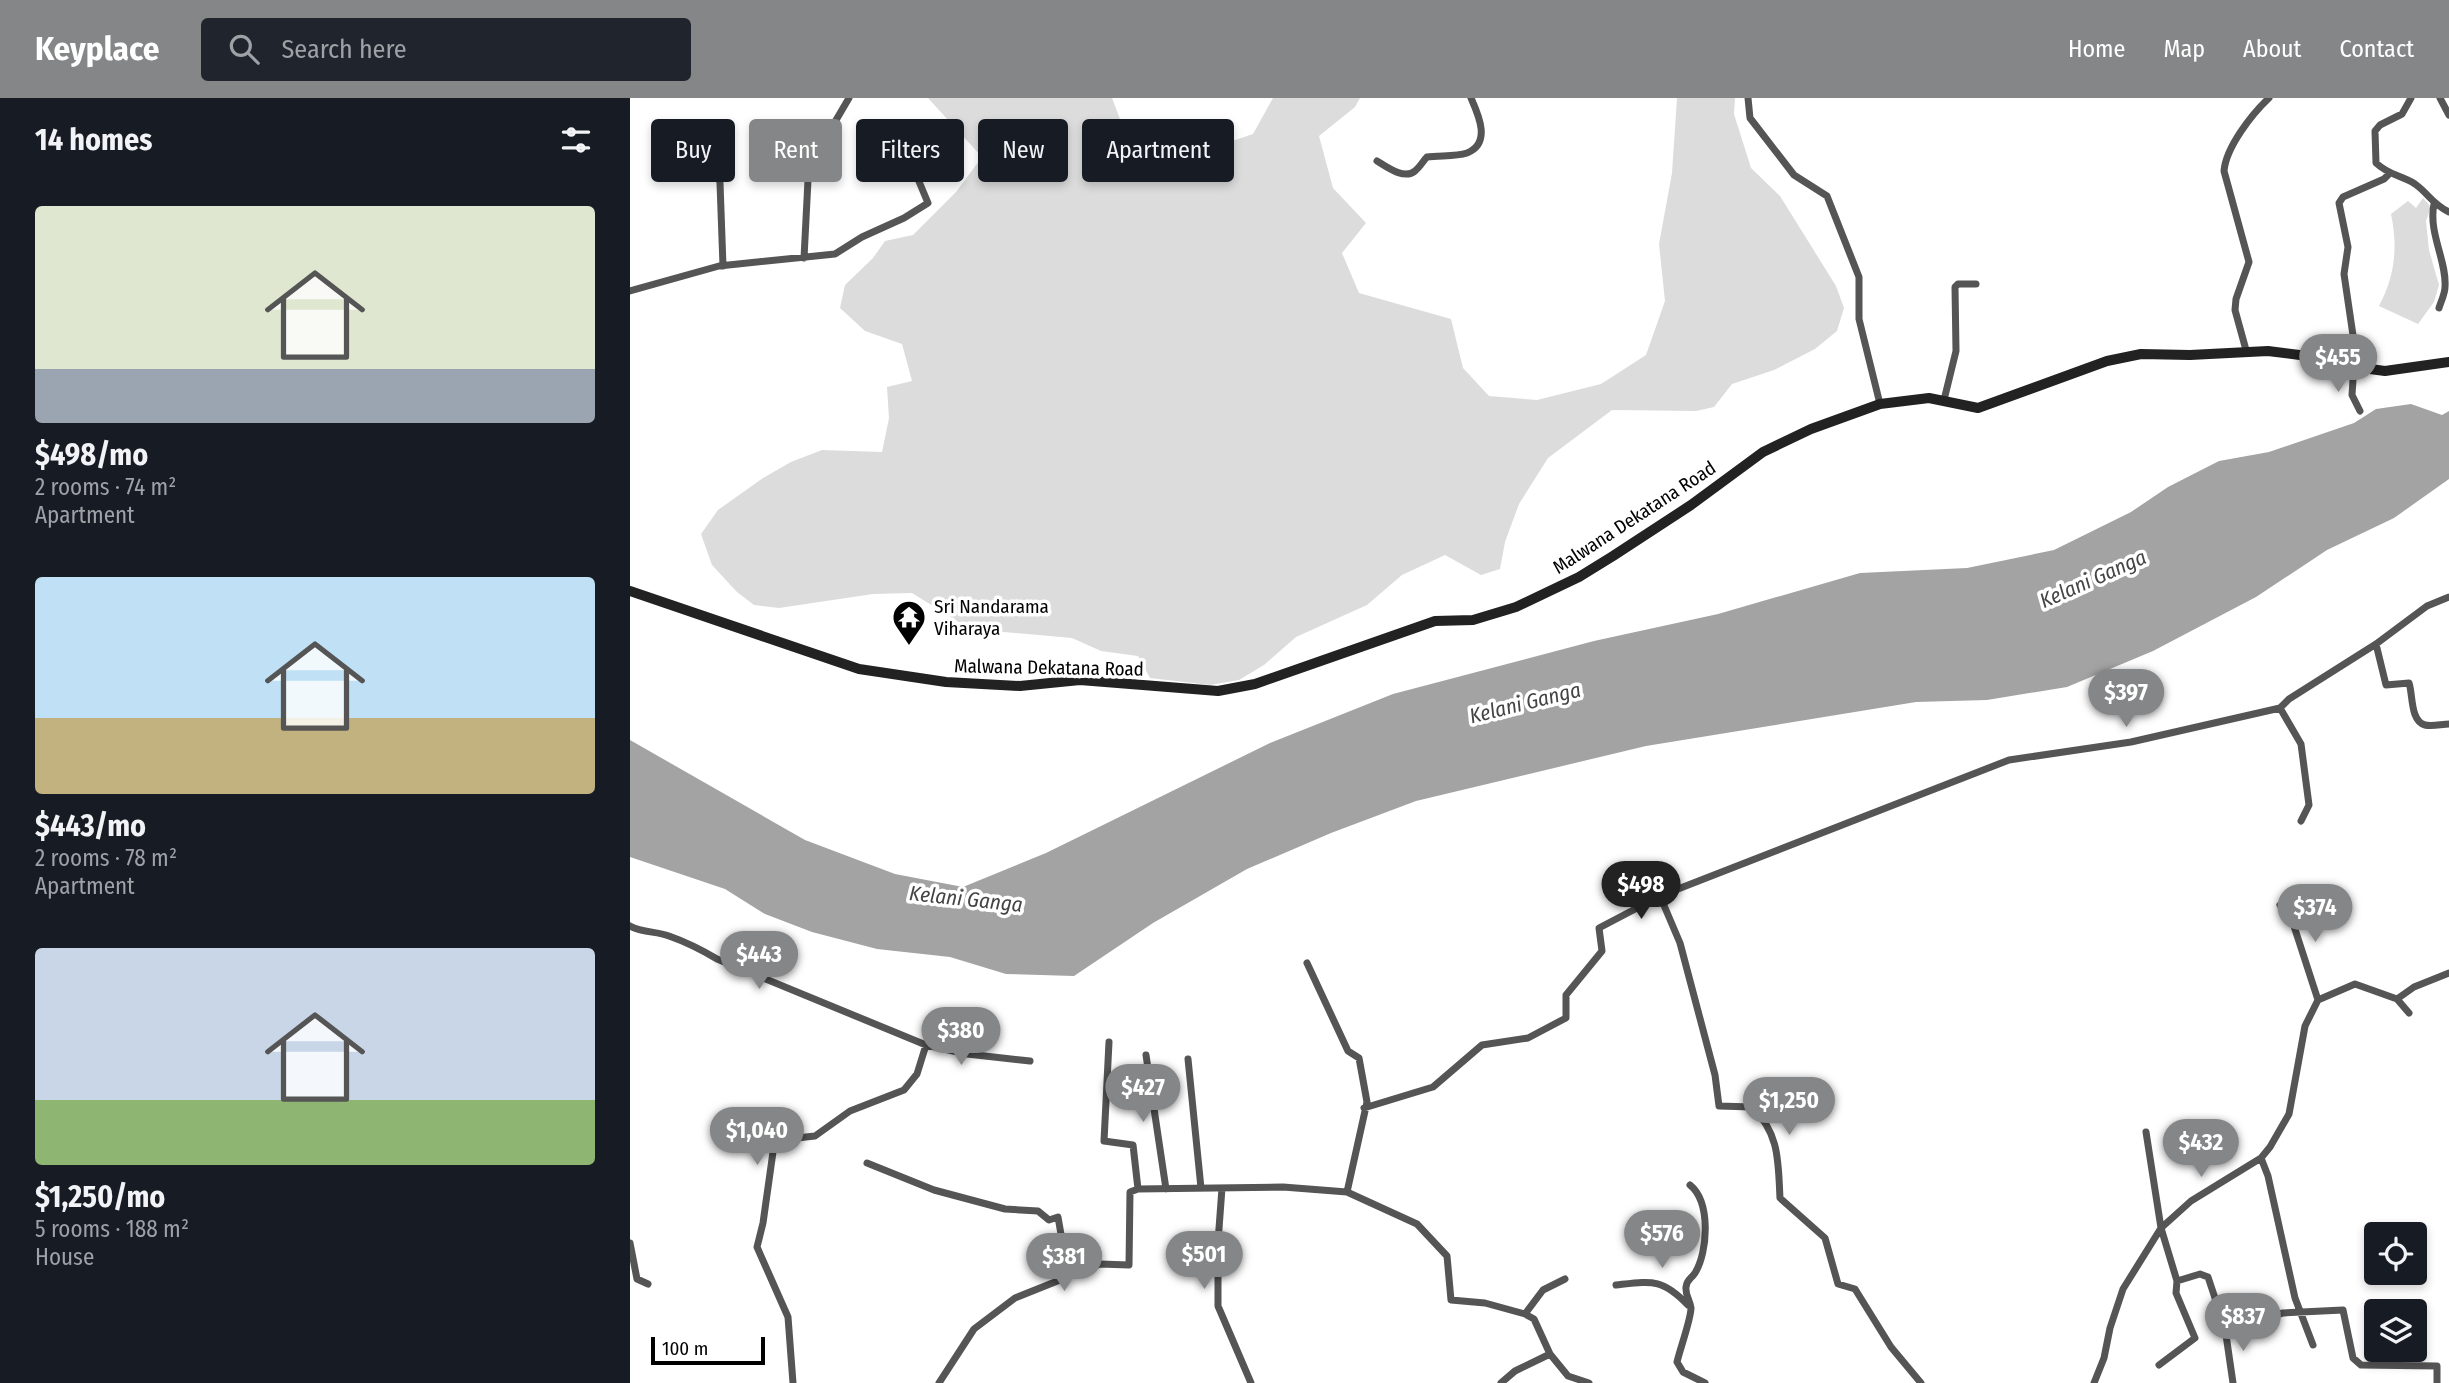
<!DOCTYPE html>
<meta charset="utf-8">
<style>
body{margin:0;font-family:"Fira Sans Condensed",sans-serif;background:#20242c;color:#f1f3f6;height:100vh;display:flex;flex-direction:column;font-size:26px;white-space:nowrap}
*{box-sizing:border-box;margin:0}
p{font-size:23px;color:#9ea1a6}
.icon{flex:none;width:38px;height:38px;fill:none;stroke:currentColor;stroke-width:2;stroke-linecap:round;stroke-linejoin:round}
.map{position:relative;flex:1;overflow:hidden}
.sheet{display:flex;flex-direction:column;background:#171b24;width:630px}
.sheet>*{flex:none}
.hud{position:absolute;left:21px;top:21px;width:665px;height:63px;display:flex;gap:14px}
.buttons{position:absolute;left:1734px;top:1124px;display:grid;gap:14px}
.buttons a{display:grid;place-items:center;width:63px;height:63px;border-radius:7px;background:#171b24;box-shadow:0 4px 10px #0003;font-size:35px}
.scale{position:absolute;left:21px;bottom:18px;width:114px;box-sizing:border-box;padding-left:7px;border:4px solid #000;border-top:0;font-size:19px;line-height:24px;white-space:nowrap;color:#000;-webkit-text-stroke:5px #fff;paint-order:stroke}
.price{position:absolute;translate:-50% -60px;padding:0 16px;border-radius:24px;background:#858687;color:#fff;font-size:23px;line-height:46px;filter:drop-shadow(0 2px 4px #0008)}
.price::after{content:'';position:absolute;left:50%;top:42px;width:21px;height:16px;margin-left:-10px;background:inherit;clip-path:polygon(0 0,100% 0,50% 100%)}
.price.on{background:#222;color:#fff}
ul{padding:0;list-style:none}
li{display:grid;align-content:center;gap:14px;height:371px;padding:0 35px}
li span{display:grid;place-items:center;height:217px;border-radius:7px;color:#555}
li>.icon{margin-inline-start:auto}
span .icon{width:126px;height:126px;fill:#fffc;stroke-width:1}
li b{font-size:30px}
h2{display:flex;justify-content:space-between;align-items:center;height:84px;padding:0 35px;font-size:30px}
.tag{padding:0 24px;border-radius:7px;background:#171b24;box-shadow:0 4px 10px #0003;font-size:24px;line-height:63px}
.tag.on{background:#858687;color:#fff}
header{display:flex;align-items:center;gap:42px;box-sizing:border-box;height:98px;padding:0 35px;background:#858687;color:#fff}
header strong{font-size:33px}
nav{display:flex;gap:38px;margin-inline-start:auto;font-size:24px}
.search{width:490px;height:63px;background:#20242c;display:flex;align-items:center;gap:18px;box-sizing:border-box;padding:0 24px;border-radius:7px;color:#9ea1a6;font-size:26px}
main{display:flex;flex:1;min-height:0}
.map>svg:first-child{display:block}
.green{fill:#dcdcdc}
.water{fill:#a3a3a3}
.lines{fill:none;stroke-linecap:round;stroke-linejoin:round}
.street{stroke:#555;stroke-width:7}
.secondary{stroke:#222;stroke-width:10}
.labels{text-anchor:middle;stroke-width:7;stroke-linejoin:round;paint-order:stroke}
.street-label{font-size:19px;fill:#000;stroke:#fff}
.poi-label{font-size:19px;fill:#000;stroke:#fff;text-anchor:start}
.water-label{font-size:21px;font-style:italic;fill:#444;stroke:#fff}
</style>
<header>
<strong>Keyplace</strong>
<div class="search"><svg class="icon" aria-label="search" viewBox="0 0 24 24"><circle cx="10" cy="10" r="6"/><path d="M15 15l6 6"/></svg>Search here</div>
<nav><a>Home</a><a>Map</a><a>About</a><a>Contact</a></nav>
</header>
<main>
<section class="sheet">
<h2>14 homes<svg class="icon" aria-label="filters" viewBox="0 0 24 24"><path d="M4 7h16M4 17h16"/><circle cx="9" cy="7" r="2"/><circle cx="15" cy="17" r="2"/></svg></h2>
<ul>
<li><span style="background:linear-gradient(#dfe7d0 75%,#9aa5b1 0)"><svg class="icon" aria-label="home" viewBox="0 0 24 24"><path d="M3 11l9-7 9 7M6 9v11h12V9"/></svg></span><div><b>$498/mo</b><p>2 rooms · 74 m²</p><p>Apartment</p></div></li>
<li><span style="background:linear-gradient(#bfe0f5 65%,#c2b280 0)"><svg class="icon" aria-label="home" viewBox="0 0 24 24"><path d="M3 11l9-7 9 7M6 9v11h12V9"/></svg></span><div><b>$443/mo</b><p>2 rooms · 78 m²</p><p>Apartment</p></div></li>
<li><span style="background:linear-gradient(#c9d6e8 70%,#8fb573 0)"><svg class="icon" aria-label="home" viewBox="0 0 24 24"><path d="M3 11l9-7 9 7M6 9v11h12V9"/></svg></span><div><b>$1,250/mo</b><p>5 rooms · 188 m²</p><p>House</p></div></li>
</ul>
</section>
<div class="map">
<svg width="1819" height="1285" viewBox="0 0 1819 1285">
<rect width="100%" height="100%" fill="#fff"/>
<path class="green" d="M 298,0 L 482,0 L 493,29 L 523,55 L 564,56 L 623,36 L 643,0 L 730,0 L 725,9 L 689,38 L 703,90 L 736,125 L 712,155 L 729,195 L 821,221 L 833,270 L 859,298 L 907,302 L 971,286 L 1016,257 L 1035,203 L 1029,146 L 1042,75 L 1047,0 L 1105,0 L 1104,16 L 1121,70 L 1150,98 L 1206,188 L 1214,210 L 1207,233 L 1185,251 L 1144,272 L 1102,286 L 1084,309 L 1066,313 L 982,312 L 918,360 L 889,406 L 875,444 L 870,471 L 851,477 L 815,457 L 772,477 L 737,507 L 666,539 L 634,567 L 609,582 L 580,587 L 520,580 L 508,558 L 471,553 L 442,540 L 340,531 L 282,495 L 243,496 L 149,510 L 124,507 L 107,494 L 82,467 L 71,436 L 88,412 L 133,380 L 161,364 L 192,352 L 252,354 L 259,320 L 257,289 L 282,283 L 272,246 L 235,233 L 210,210 L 215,187 L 243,160 L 255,143 L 283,137 L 326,94 L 352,59 Z
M 1793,100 L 1801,109 L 1796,123 L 1799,152 L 1809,187 L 1804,204 L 1788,226 L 1749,208 C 1765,178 1768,149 1761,116 L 1778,103 L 1786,110 Z"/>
<path class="water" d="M 1781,306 L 1812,317 L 1819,313 L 1819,381 L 1764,420 L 1697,452 L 1626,499 L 1523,553 L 1437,589 L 1357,602 L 1286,604 L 1016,648 L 786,703 L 701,735 L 617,771 L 523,825 L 444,878 L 376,876 L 320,859 L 247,851 L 182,834 L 135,816 L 95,791 L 0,759 L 0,642 L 175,742 L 265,776 L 333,789 L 416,755 L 640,645 L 763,596 L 964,543 L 1088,516 L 1230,475 L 1337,470 L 1424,452 L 1501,414 L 1538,389 L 1589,363 L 1639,354 L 1724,325 L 1746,311 Z"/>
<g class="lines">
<path class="street" d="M 1118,0 L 1120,20 L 1164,77 L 1197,98 L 1229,179 L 1229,221 L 1250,306
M 1781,0 L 1772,16 L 1750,27 L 1745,33 L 1746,65 C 1760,78 1771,77 1785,86 C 1799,96 1802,106 1819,114
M 1810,0 L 1819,17
M 83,56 L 90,85 L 93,168
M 747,63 C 757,69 774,82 785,73 C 790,69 793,63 797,59 C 809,57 825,59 837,55 C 862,45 848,16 841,0
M 1804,106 C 1798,135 1817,163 1815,189 C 1815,196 1811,203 1809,210
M 174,160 L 178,82 L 182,63 L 219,0
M 0,193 L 89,168 L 205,156 L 232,139 L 274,120 L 298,105 L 280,62
M 1616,252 L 1605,212 L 1606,201 L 1619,164 L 1594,73 C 1596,49 1622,16 1639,0
M 1314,302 L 1326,253 L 1325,189 L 1328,186 L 1346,186
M 1730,313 L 1722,297 L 1725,251 L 1714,176 L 1718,149 L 1709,105 L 1713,99 L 1754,81 L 1759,76
M 1746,546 L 1756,587 L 1779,585 C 1783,596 1780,623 1795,627 C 1802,629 1812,626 1819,626
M 1671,723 L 1679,707 L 1671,646 L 1650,610 L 1659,601 L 1746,546 L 1797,508 L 1819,499
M 1030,798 L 1050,845 L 1085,977 L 1089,1008 L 1122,1009 C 1150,1036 1148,1064 1150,1100 L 1195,1140 L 1208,1186 L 1225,1191 L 1261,1249 L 1291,1285
M 1650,807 L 1662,822 L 1688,902
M 0,828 C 13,835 26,833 39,838 C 56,844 72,852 87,861 L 296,947 L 337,956 L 400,963
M 677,865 L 718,953 L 729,960 L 737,1004 L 717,1094
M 1767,901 L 1784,889 L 1819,875
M 479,944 L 474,1043 L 503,1047 L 508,1091 L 653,1089 L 717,1094 L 787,1126 L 817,1158 L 821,1202 L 855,1205 L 895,1216 L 904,1221 L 920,1256 L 938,1278 L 959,1285
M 516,957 L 536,1091
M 558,961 L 571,1090
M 734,1010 L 803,989 L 852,947 L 898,940 L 936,920 L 936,897 L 972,853 L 969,830 L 1030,798 L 1379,662 L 1501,644 L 1650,610
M 1516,1034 L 1531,1130 L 1547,1183 L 1546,1195 L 1565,1240 L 1529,1267
M 1631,1060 L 1638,1078 L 1665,1200 L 1683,1247
M 237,1065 L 304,1092 L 375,1111 L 408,1113 L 419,1122 L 428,1119 L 436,1165 L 443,1177
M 1060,1087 C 1081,1104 1078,1154 1065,1175 C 1061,1181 1057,1181 1056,1189 C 1055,1197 1060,1202 1061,1210 C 1061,1221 1050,1251 1047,1264 L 1053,1274 L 1075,1285
M 592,1090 L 588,1144 L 588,1208 L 621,1285
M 0,1145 L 7,1181 L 18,1186
M 1547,1183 L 1570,1176 L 1578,1179 L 1595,1230 L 1603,1285
M 986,1187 C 1022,1183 1032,1180 1058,1207
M 895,1216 L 913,1192 L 935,1181
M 1595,1230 L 1653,1215 L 1713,1212 L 1723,1260 L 1731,1267 L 1807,1268 L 1807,1285
M 163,1285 L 158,1219 L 127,1149 L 133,1125 L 143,1054 L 150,1038 L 167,1040 L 185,1038 L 220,1013 L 274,992 L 287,976 L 296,947
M 309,1285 L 344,1231 L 385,1200 L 470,1166 L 499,1167 L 500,1094 L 508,1091
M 871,1285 L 885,1273 L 920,1256
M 1464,1285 L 1474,1260 L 1480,1230 L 1493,1191 L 1531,1130 L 1561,1103 L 1631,1060 L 1640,1049 L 1659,1016 L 1675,928 L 1688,902 L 1725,886 L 1767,901 L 1779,915"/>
<path class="secondary" d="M 0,493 L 229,571 L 316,584 L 390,588 L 450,582 L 588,593 L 625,586 L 805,523 L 843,522 L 886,509 L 949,479 L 983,458 L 1061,407 L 1133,354 L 1181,331 L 1250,306 L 1299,300 L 1348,310 L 1477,263 L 1511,256 L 1560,257 L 1638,253 L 1693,260 L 1725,269 L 1755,273 L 1819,264"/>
</g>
<defs>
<symbol id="temple-pin" viewBox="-11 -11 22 30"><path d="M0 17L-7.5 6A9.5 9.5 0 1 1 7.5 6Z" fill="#000" stroke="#fff"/><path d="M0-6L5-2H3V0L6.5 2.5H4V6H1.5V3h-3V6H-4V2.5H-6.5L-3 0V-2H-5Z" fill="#fff"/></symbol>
</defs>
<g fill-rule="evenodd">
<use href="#temple-pin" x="260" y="500" width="38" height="52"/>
</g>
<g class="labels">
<g class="street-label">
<text transform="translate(1004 419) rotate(-33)" y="7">Malwana Dekatana Road</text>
<text transform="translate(419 569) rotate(1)" y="7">Malwana Dekatana Road</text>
</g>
<g class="poi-label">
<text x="304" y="515">Sri Nandarama<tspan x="304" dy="22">Viharaya</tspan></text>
</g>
<g class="water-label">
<text transform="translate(1463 481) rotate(-24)" y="7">Kelani Ganga</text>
<text transform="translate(895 605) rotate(-14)" y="7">Kelani Ganga</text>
<text transform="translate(336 801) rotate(6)" y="7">Kelani Ganga</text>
</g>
</g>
</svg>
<div class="buttons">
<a><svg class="icon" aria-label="locate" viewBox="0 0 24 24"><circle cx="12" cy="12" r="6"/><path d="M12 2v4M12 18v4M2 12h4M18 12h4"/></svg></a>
<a><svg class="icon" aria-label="layers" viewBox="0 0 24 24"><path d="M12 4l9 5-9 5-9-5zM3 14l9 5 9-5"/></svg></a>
</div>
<div class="scale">100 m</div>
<b class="price" style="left:1708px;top:296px">$455</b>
<b class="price" style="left:1496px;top:631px">$397</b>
<b class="price on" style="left:1011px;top:823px">$498</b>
<b class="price" style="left:1685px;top:846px">$374</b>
<b class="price" style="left:129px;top:893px">$443</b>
<b class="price" style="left:331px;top:969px">$380</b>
<b class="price" style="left:513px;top:1026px">$427</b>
<b class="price" style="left:1159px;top:1039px">$1,250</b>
<b class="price" style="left:127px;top:1069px">$1,040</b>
<b class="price" style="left:1571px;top:1081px">$432</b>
<b class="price" style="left:1032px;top:1172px">$576</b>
<b class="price" style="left:574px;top:1193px">$501</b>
<b class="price" style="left:434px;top:1195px">$381</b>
<b class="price" style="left:1613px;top:1255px">$837</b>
<div class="hud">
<a class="tag">Buy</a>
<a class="tag on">Rent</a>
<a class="tag">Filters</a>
<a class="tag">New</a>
<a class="tag">Apartment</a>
</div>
</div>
</main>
